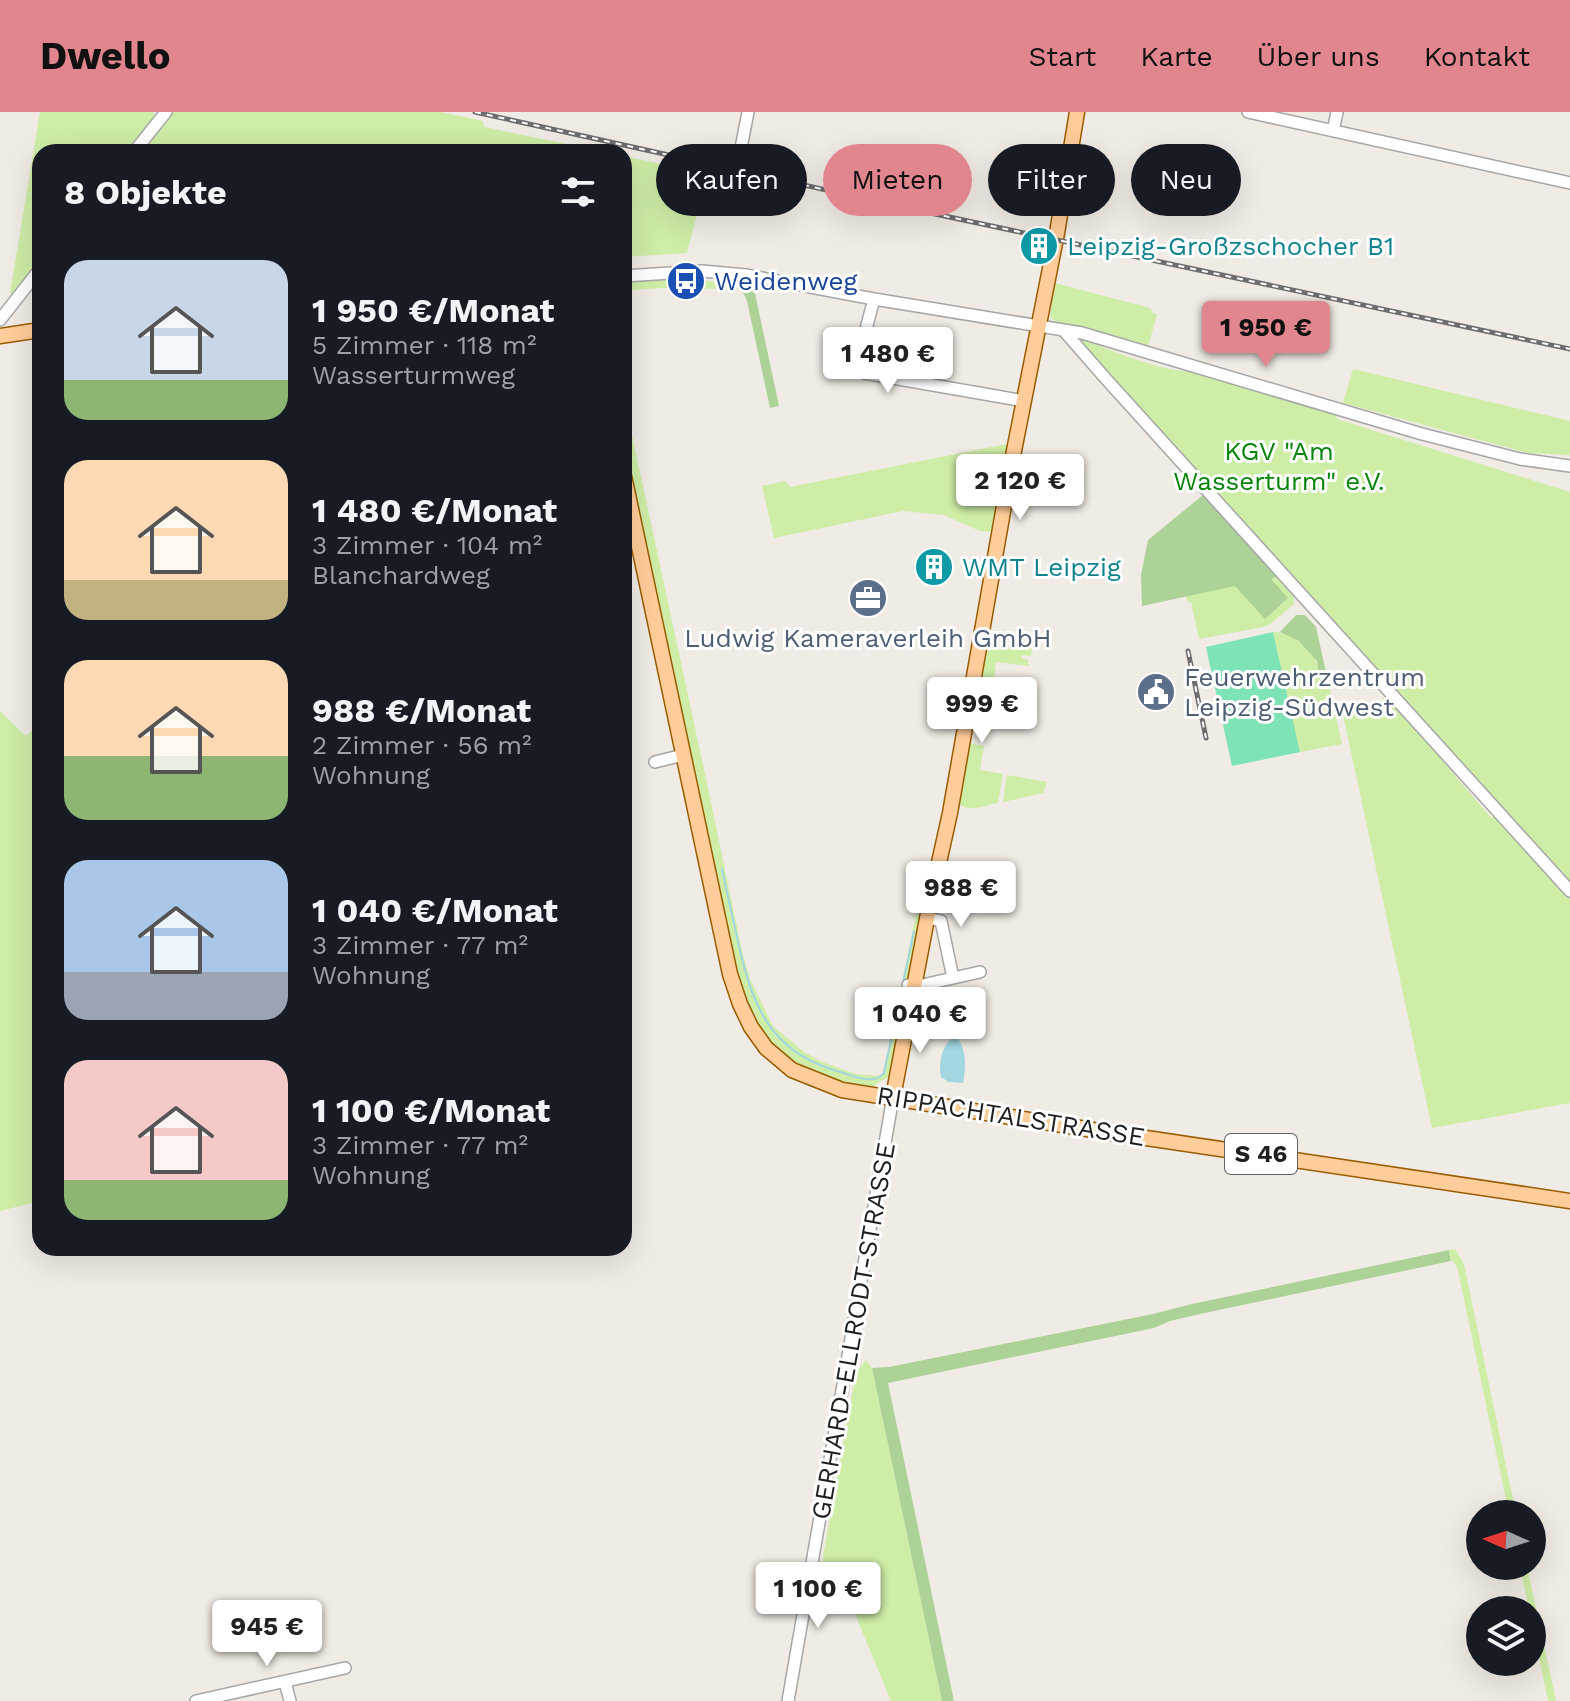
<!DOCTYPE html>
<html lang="de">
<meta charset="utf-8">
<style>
body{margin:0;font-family:"Work Sans",sans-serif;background:#20242c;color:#f1f3f6;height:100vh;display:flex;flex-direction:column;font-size:30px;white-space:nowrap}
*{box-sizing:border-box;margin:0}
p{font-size:26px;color:#9ea1a6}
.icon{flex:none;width:44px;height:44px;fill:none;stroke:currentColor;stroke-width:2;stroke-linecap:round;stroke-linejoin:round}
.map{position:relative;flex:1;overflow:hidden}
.side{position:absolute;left:32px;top:32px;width:600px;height:1112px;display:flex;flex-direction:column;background:#171b24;border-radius:24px;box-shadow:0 8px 32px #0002}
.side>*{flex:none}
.banner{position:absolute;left:656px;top:32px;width:760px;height:72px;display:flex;gap:16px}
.needle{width:52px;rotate:273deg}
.fabs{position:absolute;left:1466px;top:1388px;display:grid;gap:16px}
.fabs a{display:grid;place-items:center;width:80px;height:80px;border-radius:50%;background:#171b24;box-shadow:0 8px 32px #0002;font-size:40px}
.price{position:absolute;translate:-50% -68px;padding:0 18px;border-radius:8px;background:#fff;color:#222;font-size:26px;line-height:52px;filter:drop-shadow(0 2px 4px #0008)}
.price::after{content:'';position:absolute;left:50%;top:48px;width:24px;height:18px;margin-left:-12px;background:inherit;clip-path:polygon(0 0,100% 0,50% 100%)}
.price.current{background:#e1868e;color:#111}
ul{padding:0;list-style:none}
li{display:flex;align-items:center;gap:24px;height:200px;padding:0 32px}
li span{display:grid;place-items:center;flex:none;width:224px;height:160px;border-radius:24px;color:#555}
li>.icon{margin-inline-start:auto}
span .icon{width:96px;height:96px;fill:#fffc;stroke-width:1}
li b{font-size:34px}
h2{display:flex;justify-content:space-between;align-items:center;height:96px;padding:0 32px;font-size:34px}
.pill{padding:0 28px;border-radius:36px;background:#171b24;box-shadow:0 8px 32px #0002;font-size:28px;line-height:72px}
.pill.current{background:#e1868e;color:#111}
header{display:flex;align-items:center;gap:48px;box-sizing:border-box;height:112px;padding:0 40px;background:#e1868e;color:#111}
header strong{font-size:38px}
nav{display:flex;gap:44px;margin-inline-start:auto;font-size:28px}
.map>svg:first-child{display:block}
.grass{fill:#ceeda7}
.forest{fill:#acd297}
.pitch{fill:#7ee4b5}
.water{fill:#a2d6e0}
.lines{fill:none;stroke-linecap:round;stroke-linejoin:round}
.stream{stroke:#a2d6e0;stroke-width:2}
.minor-casing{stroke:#a6a6a6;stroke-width:14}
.major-casing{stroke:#995c00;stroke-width:17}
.minor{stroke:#fff;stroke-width:11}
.major{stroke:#ffcd9a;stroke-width:14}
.rail-casing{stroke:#6d6d6d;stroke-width:5}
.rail{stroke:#fff;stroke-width:2;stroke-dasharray:6;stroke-linecap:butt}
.labels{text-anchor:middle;stroke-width:6;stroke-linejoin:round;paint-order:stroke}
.shield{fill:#fff;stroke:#626262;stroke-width:2}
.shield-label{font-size:24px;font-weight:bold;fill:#1f1f1f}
.culture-label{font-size:26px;fill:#0d838f;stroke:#fff;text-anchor:start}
.transit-label{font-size:26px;fill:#164399;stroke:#fff;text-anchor:start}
.park-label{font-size:26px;fill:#058407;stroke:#fff}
.service-label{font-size:26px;fill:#4e5e75;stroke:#fff}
.street-label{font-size:26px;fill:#1f1f1f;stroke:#fff}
</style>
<header>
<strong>Dwello</strong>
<nav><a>Start</a><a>Karte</a><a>Über uns</a><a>Kontakt</a></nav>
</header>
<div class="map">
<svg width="1570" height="1589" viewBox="0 0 1570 1589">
<rect width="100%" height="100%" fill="#f0ebe4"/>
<path class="grass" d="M 40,0 L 153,0 L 156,5 L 128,40 L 40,40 L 40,150 L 15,183 L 10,181 Z
M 170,0 L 440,0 L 483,9 L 484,15 L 606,40 L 138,40 Z
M 624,44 L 702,61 L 705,72 L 687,141 L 624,145 Z
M 624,166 L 738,170 L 737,177 L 657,176 L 624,179 Z
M 1055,171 L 1150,196 L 1153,201 L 1157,202 L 1148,235 L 1055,210 L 1050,204 Z
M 1073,224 C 1102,234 1164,262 1192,259 L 1335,300 L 1337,307 L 1570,380 L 1570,991 L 1432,1016 L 1343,603 L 1374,596 L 1387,583 L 1491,706 L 1502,698 Z
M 1353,257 L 1570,309 L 1570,343 L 1528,341 L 1343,291 Z
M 624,286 L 708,676 L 742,839 L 750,867 L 773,914 L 804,940 L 822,950 L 856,962 L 878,964 L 883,961 L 916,803 L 923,804 L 891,964 L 877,971 L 872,976 C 858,973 843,972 828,968 C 818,966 809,960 800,955 C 758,929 747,896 732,851 L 624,347 Z
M 1007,332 L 993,420 L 980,419 L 944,403 L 903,399 L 774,426 L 762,374 L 785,369 L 790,375 Z
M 1278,464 L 1294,482 L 1294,492 L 1268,514 L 1199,527 L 1191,490 L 1188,491 L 1186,484 Z
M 1273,520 C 1288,519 1310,535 1316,549 C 1317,549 1319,561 1319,562 L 1326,560 L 1342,632 L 1300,640 Z
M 1025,532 L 1032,537 L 1031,544 L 1022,543 L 1021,546 L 1028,548 L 1028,552 L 1031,554 L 996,550 L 991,595 L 981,593 L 976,588 L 984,540 Z
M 0,599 L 26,624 L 40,610 L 40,1089 L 0,1099 Z
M 969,631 L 984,634 L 980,658 L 1003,662 L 998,691 C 986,693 970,701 959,692 Z
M 1007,663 L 1047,670 L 1043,681 L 1003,690 Z
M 1455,1137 L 1464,1152 L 1516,1402 L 1509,1402 L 1457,1154 L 1452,1149 L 1449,1138 Z
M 866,1248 L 872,1256 L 942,1589 L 891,1589 L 857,1507 L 847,1469 L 835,1459 L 823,1465 L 823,1444 L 856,1260 Z
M 1520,1454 L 1527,1454 L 1556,1589 L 1548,1589 L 1532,1511 L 1532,1498 L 1529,1498 Z"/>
<path class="forest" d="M 738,170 L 753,172 L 779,294 L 770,296 L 747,189 L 744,182 L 737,177 Z
M 1203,383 L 1278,464 L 1271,467 L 1288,486 L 1265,507 L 1235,474 L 1142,494 L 1141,463 L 1148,428 Z
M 1305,503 L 1316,515 L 1326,560 L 1319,562 L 1317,549 L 1299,529 L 1280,520 L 1296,503 Z
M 1449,1138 L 1451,1149 L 1200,1202 L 1170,1209 L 1154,1216 L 888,1271 L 954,1589 L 942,1589 L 872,1256 L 889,1255 L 1153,1202 L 1192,1192 Z"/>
<path class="pitch" d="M 1273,520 L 1300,640 L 1232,654 L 1206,535 Z"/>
<path class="water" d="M 955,924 C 967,934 966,957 963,971 L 949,970 L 941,965 C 938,951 942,932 955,924 Z"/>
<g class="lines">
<path class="stream" d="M 722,757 C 727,782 733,806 738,830 C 753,897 772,943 844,961 C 856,965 875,973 884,961 L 914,819"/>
<defs>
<path id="minor" d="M 1248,0 L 1570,71
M 1333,19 L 1337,0
M 741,36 L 748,0
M 134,40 L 166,0
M 624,164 L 702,159 L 746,163 L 874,187 L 1082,221 L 1422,322 L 1520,347 L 1570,354
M 874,187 L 859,243 L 859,256 L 864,261 L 1024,289
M 0,208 L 40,157
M 1064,219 L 1106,267 L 1570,779
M 655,650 L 683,643
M 928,806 L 941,809 L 953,866
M 908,873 L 922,873 L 980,860
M 285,1570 L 290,1589
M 196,1589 L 345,1556
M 788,1589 L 893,985"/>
<path id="major" d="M 0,224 L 40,218
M 624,364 L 730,862 L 740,892 L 751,915 L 766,936 L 792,958 L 842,978 L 1099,1019 L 1570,1089
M 893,985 L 930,791 L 950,701 L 1011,354 L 1057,121 L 1077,0"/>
</defs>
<use href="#minor" class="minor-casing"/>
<use href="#major" class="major-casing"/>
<use href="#minor" class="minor"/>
<use href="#major" class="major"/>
<defs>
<path id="rail" d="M 475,0 L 921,99 L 1570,237
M 1188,539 L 1206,626"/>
</defs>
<use href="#rail" class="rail-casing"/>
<use href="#rail" class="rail"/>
</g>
<defs>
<symbol id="building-disc" viewBox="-11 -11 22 22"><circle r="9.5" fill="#0f9aa8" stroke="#fff"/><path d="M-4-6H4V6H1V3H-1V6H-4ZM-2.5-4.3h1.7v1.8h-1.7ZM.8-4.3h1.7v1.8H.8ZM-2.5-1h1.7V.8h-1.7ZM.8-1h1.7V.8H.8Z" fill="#fff"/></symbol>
<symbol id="bus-disc" viewBox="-11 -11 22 22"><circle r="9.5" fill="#1a4fb4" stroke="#fff"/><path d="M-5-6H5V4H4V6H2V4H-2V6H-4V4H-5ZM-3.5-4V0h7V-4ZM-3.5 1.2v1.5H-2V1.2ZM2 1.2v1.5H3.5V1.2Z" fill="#fff"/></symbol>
<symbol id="office-disc" viewBox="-11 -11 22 22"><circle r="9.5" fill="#5c6f8a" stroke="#fff"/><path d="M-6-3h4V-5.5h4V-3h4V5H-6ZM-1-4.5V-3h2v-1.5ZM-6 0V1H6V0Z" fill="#fff"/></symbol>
<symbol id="civic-disc" viewBox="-11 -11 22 22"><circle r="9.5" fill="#5c6f8a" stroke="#fff"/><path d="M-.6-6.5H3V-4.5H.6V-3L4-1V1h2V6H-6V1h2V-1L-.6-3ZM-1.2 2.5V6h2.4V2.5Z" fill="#fff"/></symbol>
</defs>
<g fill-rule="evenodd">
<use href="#building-disc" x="1017" y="112" width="44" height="44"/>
<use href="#bus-disc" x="664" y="147" width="44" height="44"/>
<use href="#building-disc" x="912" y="433" width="44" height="44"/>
<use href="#office-disc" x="846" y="464" width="44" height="44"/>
<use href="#civic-disc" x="1134" y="558" width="44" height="44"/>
</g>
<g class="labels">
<rect class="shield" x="1225" y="1022" width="72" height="40" rx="6"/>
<g class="shield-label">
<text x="1261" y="1050">S 46</text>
</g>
<g class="culture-label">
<text x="1067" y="143">Leipzig-Großzschocher B1</text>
<text x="962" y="464">WMT Leipzig</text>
</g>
<g class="transit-label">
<text x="714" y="178">Weidenweg</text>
</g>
<g class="park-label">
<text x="1279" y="348">KGV "Am<tspan x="1279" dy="30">Wasserturm" e.V.</tspan></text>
</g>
<g class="service-label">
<text x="868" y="535">Ludwig Kameraverleih GmbH</text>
<text x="1184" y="574" text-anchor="start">Feuerwehrzentrum<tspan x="1184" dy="30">Leipzig-Südwest</tspan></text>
</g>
<g class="street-label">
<text transform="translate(1011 1004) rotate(9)" y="9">RIPPACHTALSTRASSE</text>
<text transform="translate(853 1219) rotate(-80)" y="9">GERHARD-ELLRODT-STRASSE</text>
</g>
</g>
</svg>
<div class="fabs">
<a><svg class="needle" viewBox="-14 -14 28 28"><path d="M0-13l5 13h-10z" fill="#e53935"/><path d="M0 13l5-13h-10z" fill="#9ea1a6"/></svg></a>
<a><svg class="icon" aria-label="layers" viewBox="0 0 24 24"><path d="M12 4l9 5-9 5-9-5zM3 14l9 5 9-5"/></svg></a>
</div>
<b class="price current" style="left:1266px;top:257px">1 950 €</b>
<b class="price" style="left:888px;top:283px">1 480 €</b>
<b class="price" style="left:1020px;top:410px">2 120 €</b>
<b class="price" style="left:982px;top:633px">999 €</b>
<b class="price" style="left:961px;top:817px">988 €</b>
<b class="price" style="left:920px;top:943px">1 040 €</b>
<b class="price" style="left:818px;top:1518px">1 100 €</b>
<b class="price" style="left:267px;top:1556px">945 €</b>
<div class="banner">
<a class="pill">Kaufen</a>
<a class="pill current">Mieten</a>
<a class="pill">Filter</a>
<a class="pill">Neu</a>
</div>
<section class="side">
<h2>8 Objekte<svg class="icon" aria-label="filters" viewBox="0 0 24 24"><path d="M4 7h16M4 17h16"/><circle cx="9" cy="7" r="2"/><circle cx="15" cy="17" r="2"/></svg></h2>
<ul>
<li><span style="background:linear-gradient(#c9d6e8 75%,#8fb573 0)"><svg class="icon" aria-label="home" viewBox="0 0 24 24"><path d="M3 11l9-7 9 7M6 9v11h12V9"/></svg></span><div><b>1 950 €/Monat</b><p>5 Zimmer · 118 m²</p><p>Wasserturmweg</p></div></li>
<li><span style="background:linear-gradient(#ffd9b3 75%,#c2b280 0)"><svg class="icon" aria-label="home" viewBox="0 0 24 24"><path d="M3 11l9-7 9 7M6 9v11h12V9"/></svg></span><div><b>1 480 €/Monat</b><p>3 Zimmer · 104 m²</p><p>Blanchardweg</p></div></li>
<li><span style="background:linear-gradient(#ffd9b3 60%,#8fb573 0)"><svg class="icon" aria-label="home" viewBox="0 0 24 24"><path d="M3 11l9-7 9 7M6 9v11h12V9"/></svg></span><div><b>988 €/Monat</b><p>2 Zimmer · 56 m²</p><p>Wohnung</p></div></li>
<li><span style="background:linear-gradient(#a9c7e8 70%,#9aa5b1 0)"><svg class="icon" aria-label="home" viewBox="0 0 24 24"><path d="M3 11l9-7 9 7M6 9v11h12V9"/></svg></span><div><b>1 040 €/Monat</b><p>3 Zimmer · 77 m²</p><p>Wohnung</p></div></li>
<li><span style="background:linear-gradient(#f6c9c9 75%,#8fb573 0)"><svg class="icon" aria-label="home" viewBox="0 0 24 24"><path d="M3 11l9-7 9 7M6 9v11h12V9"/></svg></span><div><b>1 100 €/Monat</b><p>3 Zimmer · 77 m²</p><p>Wohnung</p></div></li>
</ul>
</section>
</div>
